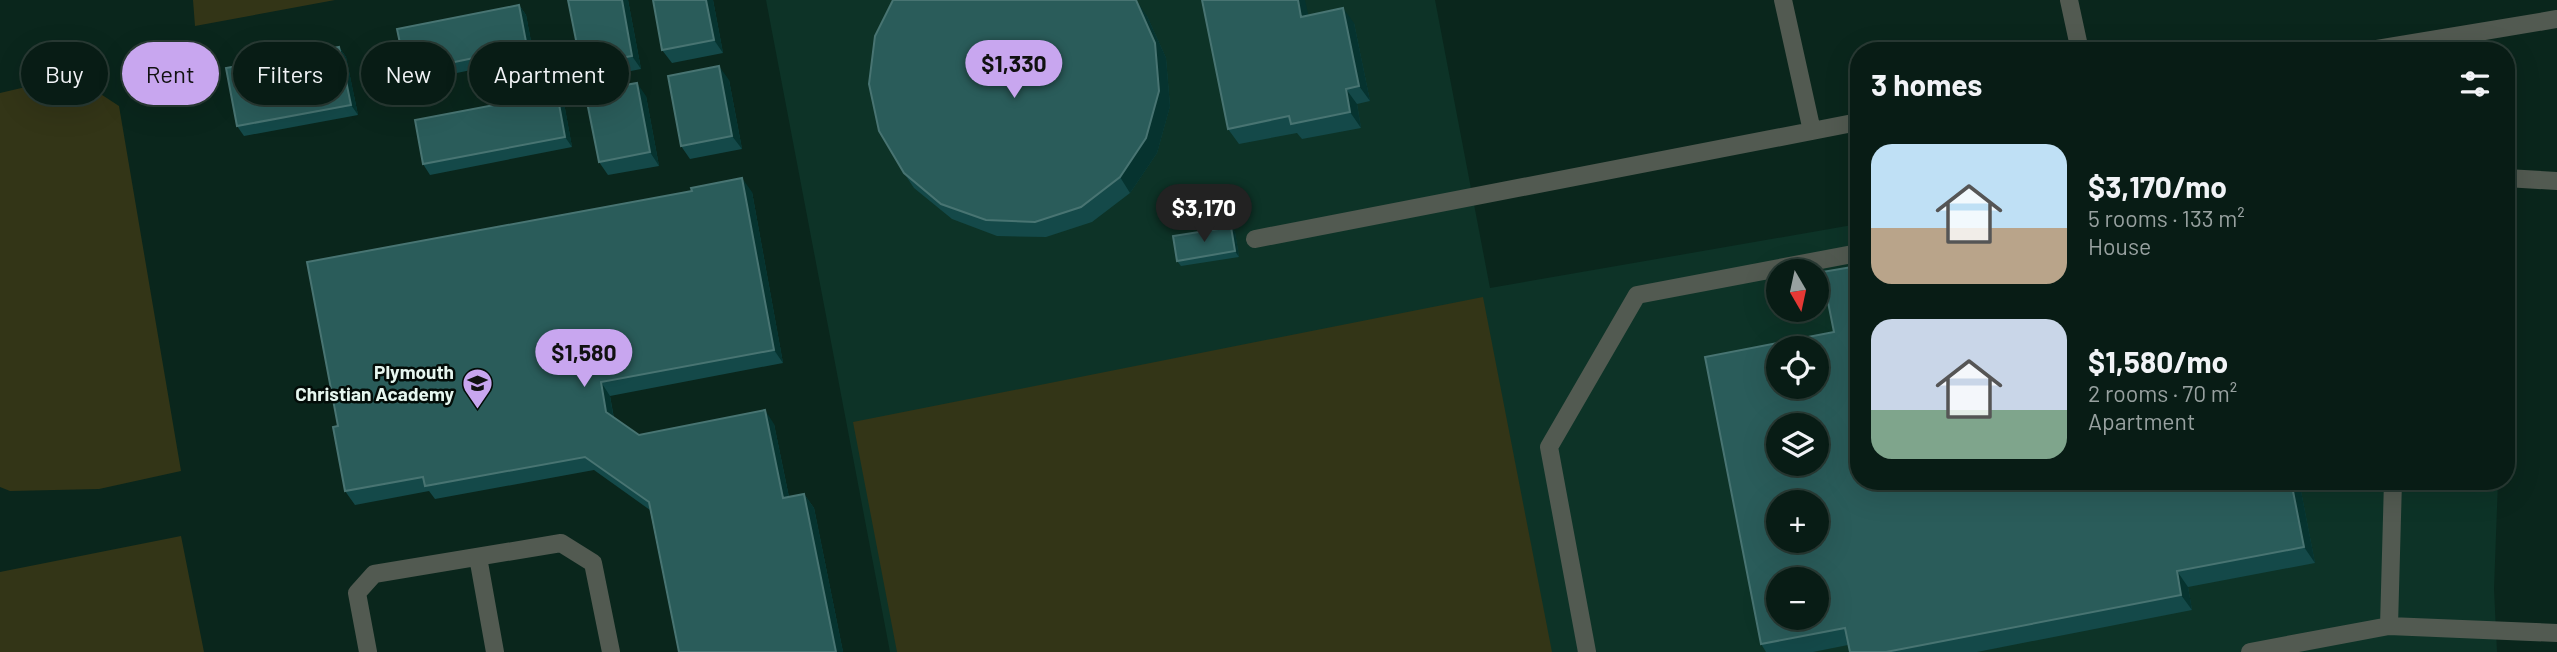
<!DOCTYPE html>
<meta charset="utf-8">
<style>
body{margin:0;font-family:Barlow,sans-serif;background:#11251e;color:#f1f3f6;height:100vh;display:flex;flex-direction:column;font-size:26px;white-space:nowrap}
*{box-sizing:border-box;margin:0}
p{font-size:23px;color:#98a1a0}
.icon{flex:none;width:38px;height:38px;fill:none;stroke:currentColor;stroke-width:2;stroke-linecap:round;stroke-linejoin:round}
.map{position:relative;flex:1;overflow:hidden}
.details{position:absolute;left:1850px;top:42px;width:665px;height:448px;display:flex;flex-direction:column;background:#081c15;border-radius:28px;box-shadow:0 7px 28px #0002,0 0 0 2px #293a34}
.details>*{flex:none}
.top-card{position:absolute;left:21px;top:42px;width:665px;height:63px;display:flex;gap:14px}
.needle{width:46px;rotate:171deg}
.tools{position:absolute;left:1766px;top:259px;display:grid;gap:14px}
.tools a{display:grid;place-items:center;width:63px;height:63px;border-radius:50%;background:#081c15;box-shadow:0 7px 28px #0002,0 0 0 2px #293a34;font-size:35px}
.price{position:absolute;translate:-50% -60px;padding:0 16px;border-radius:24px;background:#c8a6ef;color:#111;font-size:23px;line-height:46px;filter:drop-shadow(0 2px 4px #0008)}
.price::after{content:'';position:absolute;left:50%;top:42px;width:21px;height:16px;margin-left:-10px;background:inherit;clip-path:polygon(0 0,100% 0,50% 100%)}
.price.current{background:#222;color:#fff}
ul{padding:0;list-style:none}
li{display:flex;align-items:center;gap:21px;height:175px;padding:0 21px}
li span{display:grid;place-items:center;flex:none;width:196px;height:140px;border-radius:21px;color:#555}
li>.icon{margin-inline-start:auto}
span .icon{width:84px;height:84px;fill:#fffc;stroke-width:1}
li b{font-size:30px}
h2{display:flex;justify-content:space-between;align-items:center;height:84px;padding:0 21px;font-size:30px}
.tag{padding:0 24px;border-radius:32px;background:#081c15;box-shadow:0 7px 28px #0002,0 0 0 2px #293a34;font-size:24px;line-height:63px}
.tag.current{background:#c8a6ef;color:#111}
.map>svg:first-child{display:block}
.built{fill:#0d3327;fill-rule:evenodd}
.green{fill:#333517}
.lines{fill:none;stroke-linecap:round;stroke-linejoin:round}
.lane{stroke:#525a51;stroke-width:18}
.wall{fill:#144949}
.shaded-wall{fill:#06332f}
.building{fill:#2a5c5a;stroke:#487472;stroke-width:2;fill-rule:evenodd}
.labels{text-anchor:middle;stroke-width:5;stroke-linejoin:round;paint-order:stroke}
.poi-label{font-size:19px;font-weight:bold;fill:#e6f6ef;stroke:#030c08;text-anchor:end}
</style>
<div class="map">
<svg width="2557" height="652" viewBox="0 0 2557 652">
<rect width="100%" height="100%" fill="#0a261c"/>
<path class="built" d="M 766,0 L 1435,0 L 1490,288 L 1858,224 L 1858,481 L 2498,481 L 2494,589 L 2497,652 L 890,652 ZM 1778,271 L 1816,271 L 1816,310 L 1778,310 ZM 1778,348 L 1816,348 L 1816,387 L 1778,387 ZM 1778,425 L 1816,425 L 1816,464 L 1778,464 ZM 1778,502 L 1816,502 L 1816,541 L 1778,541 ZM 1778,579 L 1816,579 L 1816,618 L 1778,618 Z
M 2511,110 L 2506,264 L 2506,111 Z"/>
<path class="green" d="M 193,0 L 335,0 L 195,26 Z
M 73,76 L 119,106 L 181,471 L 99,489 L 10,491 L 0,487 L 0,93 Z
M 1483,297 L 1552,652 L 897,652 L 853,422 Z
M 181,536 L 204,652 L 0,652 L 0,572 Z"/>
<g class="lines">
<path class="lane" d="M 1783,0 L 1812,131 L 1858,122
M 2069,0 L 2080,51
M 2365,51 L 2557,19
M 2506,178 L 2557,181
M 1255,239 L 1812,131
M 478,557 L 495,652
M 2389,626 L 2393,481
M 368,652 L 357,593 L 374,574 L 561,543 L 593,563 L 611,652
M 1587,652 L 1549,447 L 1637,295 L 1858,253
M 2250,652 L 2389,626 L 2557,633"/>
</g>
<path class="wall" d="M 628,0 L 641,69 L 590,79 L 581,65 Z
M 713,0 L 723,53 L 672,63 L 662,50 Z
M 519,5 L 526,15 L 534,57 L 413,82 L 406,72 Z
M 1308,15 L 1354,23 L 1370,101 L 1357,104 L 1361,128 L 1302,139 L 1297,133 L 1239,144 L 1228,129 Z
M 1147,16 L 1166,58 L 1170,106 L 1157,153 L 1130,193 L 1092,222 L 1046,237 L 997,236 L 952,219 L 914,188 L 904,173 Z
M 339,47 L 346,57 L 358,115 L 244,136 L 237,126 Z
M 729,80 L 742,149 L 690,159 L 681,146 Z
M 646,96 L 659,166 L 608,175 L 599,162 Z
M 564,103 L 572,147 L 430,175 L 423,164 Z
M 752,192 L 783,363 L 610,396 L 614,418 L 639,435 L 774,424 L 789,497 L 804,494 L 814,508 L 843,652 L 679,652 L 650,510 L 594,470 L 435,499 L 429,491 L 355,505 L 345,491 L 338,426 Z
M 1231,227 L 1235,232 L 1239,257 L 1181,266 L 1177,261 Z
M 2299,481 L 2315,563 L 2188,587 L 2192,610 L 1977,652 L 1850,652 L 1848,645 L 1813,652 L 1766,652 L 1761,644 Z"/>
<path class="shaded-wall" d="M 622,0 L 628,0 L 641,69 L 632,56 Z
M 706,0 L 713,0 L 723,53 L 714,40 Z
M 1136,0 L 1147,16 L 1166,58 L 1170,106 L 1157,153 L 1130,193 L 1120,177 Z
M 1298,0 L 1305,0 L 1312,32 L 1301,17 Z
M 519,5 L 526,15 L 534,57 L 527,47 Z
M 1343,8 L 1354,23 L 1370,101 L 1359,86 Z
M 339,47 L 346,57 L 358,115 L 351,105 Z
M 719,66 L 729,80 L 742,149 L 732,136 Z
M 637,83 L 646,96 L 659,166 L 650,152 Z
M 1346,89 L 1357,104 L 1361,128 L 1350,112 Z
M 557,93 L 564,103 L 572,147 L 565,137 Z
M 742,178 L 752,192 L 783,363 L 774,350 Z
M 1231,227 L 1235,232 L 1239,257 L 1235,251 Z
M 601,382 L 610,396 L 615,426 L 606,412 Z
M 765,410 L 774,424 L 792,512 L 783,498 Z
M 2291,481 L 2299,481 L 2315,563 L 2304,547 Z
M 804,494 L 814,508 L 843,652 L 836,652 Z
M 2177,571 L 2188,587 L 2192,610 L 2181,595 Z"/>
<path class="building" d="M 568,0 L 622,0 L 632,56 L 581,65 Z
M 653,0 L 706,0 L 714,40 L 662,50 Z
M 893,0 L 1136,0 L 1155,43 L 1159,91 L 1146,138 L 1120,177 L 1081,207 L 1035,222 L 986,220 L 941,204 L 904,173 L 879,131 L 869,84 L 875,36 Z
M 1202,0 L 1298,0 L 1301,17 L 1343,8 L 1359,86 L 1346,89 L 1350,112 L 1291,124 L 1289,116 L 1228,129 Z
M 519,5 L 527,47 L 406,72 L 397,29 Z
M 339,47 L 351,105 L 237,126 L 226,68 Z
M 719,66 L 732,136 L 681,146 L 668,76 Z
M 637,83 L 650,152 L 599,162 L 585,92 Z
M 557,93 L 565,137 L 423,164 L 415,120 Z
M 742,178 L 774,350 L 601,382 L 606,412 L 639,435 L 765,410 L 783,498 L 804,494 L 836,652 L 679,652 L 649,502 L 585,457 L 425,486 L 423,477 L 345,491 L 333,427 L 338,426 L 307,262 L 692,191 L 691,188 Z
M 1231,227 L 1235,251 L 1177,261 L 1173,236 Z
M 1858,266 L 1858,481 L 2291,481 L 2304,547 L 2177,571 L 2181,595 L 1886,652 L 1850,652 L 1845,628 L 1761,644 L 1705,357 L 1834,332 L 1822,272 ZM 1778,348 L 1816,348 L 1816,387 L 1778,387 ZM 1778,425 L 1816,425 L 1816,464 L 1778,464 ZM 1778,502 L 1816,502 L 1816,541 L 1778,541 ZM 1778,579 L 1816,579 L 1816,618 L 1778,618 Z"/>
<defs>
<symbol id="school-pin" viewBox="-11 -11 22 30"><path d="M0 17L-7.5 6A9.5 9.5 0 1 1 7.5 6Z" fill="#c8a6ef" stroke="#030c08"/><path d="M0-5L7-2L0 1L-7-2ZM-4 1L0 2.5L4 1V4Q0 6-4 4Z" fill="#111"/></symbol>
</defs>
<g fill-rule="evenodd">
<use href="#school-pin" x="460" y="366" width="35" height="47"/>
</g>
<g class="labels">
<g class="poi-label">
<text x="454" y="379">Plymouth<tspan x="454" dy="22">Christian Academy</tspan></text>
</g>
</g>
</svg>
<div class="tools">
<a><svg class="needle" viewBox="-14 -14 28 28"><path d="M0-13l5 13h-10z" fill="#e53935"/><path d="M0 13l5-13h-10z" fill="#98a1a0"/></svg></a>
<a><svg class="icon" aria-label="locate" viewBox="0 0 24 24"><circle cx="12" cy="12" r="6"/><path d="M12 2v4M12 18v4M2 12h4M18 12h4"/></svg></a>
<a><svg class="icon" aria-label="layers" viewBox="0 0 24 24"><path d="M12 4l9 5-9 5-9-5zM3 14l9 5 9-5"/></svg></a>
<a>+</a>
<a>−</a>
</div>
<b class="price" style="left:1014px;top:100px">$1,330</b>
<b class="price current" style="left:1204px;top:244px">$3,170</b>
<b class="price" style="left:584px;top:389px">$1,580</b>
<div class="top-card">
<a class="tag">Buy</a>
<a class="tag current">Rent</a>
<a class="tag">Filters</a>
<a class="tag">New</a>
<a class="tag">Apartment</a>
</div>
<section class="details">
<h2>3 homes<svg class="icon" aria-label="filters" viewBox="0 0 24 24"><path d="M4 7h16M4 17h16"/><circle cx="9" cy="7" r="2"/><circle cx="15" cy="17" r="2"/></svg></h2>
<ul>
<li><span style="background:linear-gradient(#bfe0f5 60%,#b9a48a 0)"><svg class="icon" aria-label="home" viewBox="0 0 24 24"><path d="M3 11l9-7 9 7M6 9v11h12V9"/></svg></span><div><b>$3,170/mo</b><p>5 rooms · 133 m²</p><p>House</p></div></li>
<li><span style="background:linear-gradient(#c9d6e8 65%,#7fa58c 0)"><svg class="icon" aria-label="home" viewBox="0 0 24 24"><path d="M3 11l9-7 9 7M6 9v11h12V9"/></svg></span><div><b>$1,580/mo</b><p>2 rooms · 70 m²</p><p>Apartment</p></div></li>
</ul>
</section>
</div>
